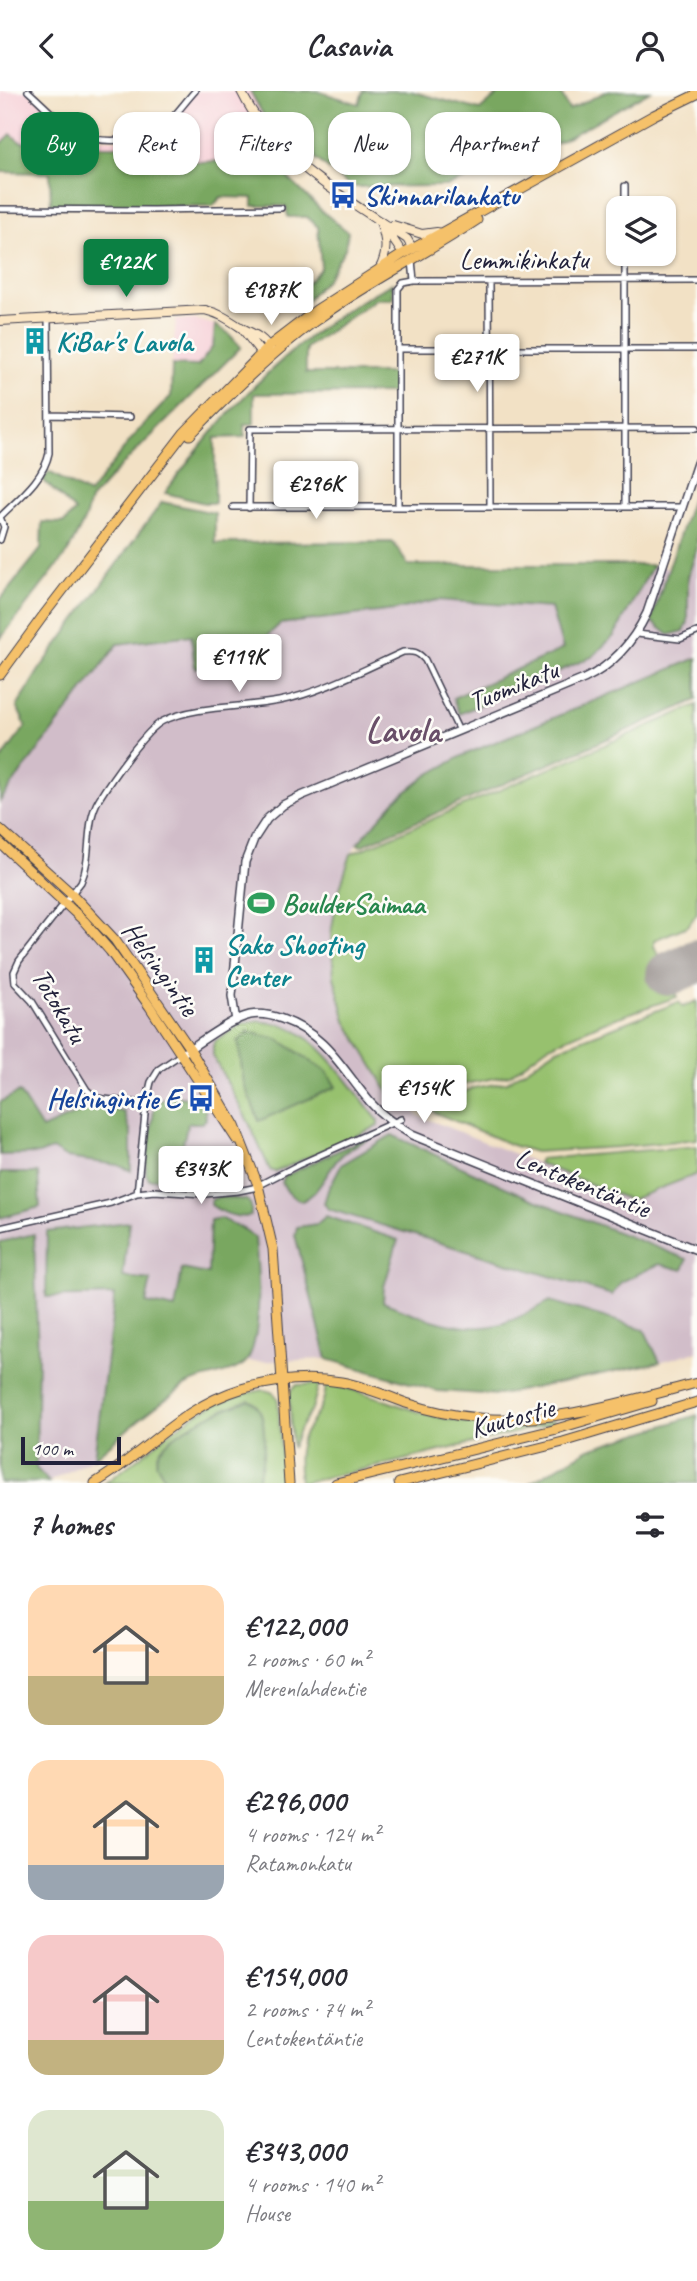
<!DOCTYPE html>
<meta charset="utf-8">
<style>
body{margin:0;font-family:Caveat,sans-serif;background:#f2f2f3;color:#2b2b33;height:100vh;display:flex;flex-direction:column;font-size:26px;white-space:nowrap}
*{box-sizing:border-box;margin:0}
p{font-size:23px;color:#7c7c81}
.icon{flex:none;width:38px;height:38px;fill:none;stroke:currentColor;stroke-width:2;stroke-linecap:round;stroke-linejoin:round}
.map{position:relative;height:1392px;overflow:hidden}
.panel{display:flex;flex-direction:column;background:#fff;flex:1}
.panel>*{flex:none}
.top-card{position:absolute;left:21px;top:21px;width:656px;height:63px;display:flex;gap:14px}
.fabs{position:absolute;left:606px;top:105px;display:grid;gap:14px}
.fabs a{display:grid;place-items:center;width:70px;height:70px;border-radius:14px;background:#fff;box-shadow:0 2px 5px #0004;font-size:35px}
.scale{position:absolute;left:21px;bottom:18px;width:100px;box-sizing:border-box;padding-left:7px;border:4px solid #22223b;border-top:0;font-size:19px;line-height:24px;white-space:nowrap;color:#22223b;-webkit-text-stroke:5px #fdfcf7;paint-order:stroke}
.price{position:absolute;translate:-50% -60px;padding:0 16px;border-radius:7px;background:#fff;color:#222;font-size:23px;line-height:46px;filter:drop-shadow(0 2px 4px #0008)}
.price::after{content:'';position:absolute;left:50%;top:42px;width:21px;height:16px;margin-left:-10px;background:inherit;clip-path:polygon(0 0,100% 0,50% 100%)}
.price.current{background:#0b8043;color:#fff}
ul{padding:0;list-style:none}
li{display:flex;align-items:center;gap:21px;height:175px;padding:0 28px}
li span{display:grid;place-items:center;flex:none;width:196px;height:140px;border-radius:21px;color:#555}
li>.icon{margin-inline-start:auto}
span .icon{width:84px;height:84px;fill:#fffc;stroke-width:1}
li b{font-size:30px}
h2{display:flex;justify-content:space-between;align-items:center;height:84px;padding:0 28px;font-size:30px}
.chip{padding:0 24px;border-radius:21px;background:#fff;box-shadow:0 2px 5px #0004;font-size:24px;line-height:63px}
.chip.current{background:#0b8043;color:#fff}
header{display:flex;justify-content:space-between;align-items:center;height:91px;padding:0 28px;background:#fff;font-size:32px;font-weight:700}
.map>svg:first-child{display:block}
.built{fill:#f6cfd7}
.industrial{fill:#d1bdc9}
.green{fill:#97c16e;stroke:#5c7254;stroke-width:2}
.forest{fill:#79a761;stroke:#4e644e;stroke-width:2}
.lines{fill:none;stroke-linecap:round;stroke-linejoin:round}
.runway{stroke:#8a8280;stroke-width:44}
.minor-casing{stroke:#413f50;stroke-width:8}
.tertiary-casing{stroke:#413f50;stroke-width:10}
.secondary-casing{stroke:#413f50;stroke-width:10}
.primary-casing{stroke:#413f50;stroke-width:11}
.trunk-casing{stroke:#413f50;stroke-width:11}
.minor{stroke:#fff;stroke-width:5}
.tertiary{stroke:#fff;stroke-width:7}
.secondary{stroke:#fbe6c4;stroke-width:8}
.primary{stroke:#f5c16b;stroke-width:9}
.trunk{stroke:#f5c16b;stroke-width:9}
.labels{text-anchor:middle;stroke-width:5;stroke-linejoin:round;paint-order:stroke}
.transit-label{font-size:28px;font-weight:bold;fill:#164399;stroke:#fdfcf7;text-anchor:start}
.street-label{font-size:28px;fill:#22223b;stroke:#fdfcf7}
.culture-label{font-size:28px;font-weight:bold;fill:#0d838f;stroke:#fdfcf7;text-anchor:start}
.leisure-label{font-size:28px;font-weight:bold;fill:#27864d;stroke:#fdfcf7;text-anchor:start}
.district-label{font-size:35px;font-weight:bold;fill:#694f69;stroke:#fdfcf7}
</style>
<header><svg class="icon" aria-label="back" viewBox="0 0 24 24"><path d="M15 5l-7 7 7 7"/></svg>Casavia<svg class="icon" aria-label="person" viewBox="0 0 24 24"><circle cx="12" cy="8" r="4"/><path d="M4 21q1-7 8-7t8 7"/></svg></header>
<div class="map">
<svg width="697" height="1392" viewBox="0 0 697 1392">
<rect width="100%" height="100%" fill="#fdfcf7"/>
<filter id="ink" filterUnits="userSpaceOnUse"><feTurbulence type="fractalNoise" baseFrequency=".0143" numOctaves="2"/><feDisplacementMap in="SourceGraphic" scale="14" xChannelSelector="R" yChannelSelector="G"/><feConvolveMatrix kernelMatrix="1 2 1 2 8 2 1 2 1" color-interpolation-filters="sRGB"/></filter>
<filter id="wash" filterUnits="userSpaceOnUse"><feTurbulence type="fractalNoise" baseFrequency=".00686" numOctaves="4" result="noise"/><feDisplacementMap in="SourceGraphic" scale="28" xChannelSelector="R" yChannelSelector="G"/><feGaussianBlur stdDeviation="1.57" result="paint"/><feColorMatrix in="noise" values="0 0 0 0 0 0 0 0 0 0 0 0 0 0 0 0 0 1.4 0 .05"/><feComposite in="paint" operator="in"/></filter>
<g filter="url(#wash)">
<rect width="100%" height="100%" fill="#f2e1c5"/>
<path class="built" d="M 0,0 L 27,0 L 86,47 L 121,49 L 160,39 L 195,0 L 250,0 L 262,22 L 295,62 L 253,106 L 221,106 L 213,115 L 51,115 L 50,82 L 0,81 Z
M 176,229 L 197,229 L 215,234 L 213,255 L 198,275 L 172,274 Z"/>
<path class="industrial" d="M 697,457 L 697,567 L 499,649 L 396,709 L 357,753 L 351,763 L 338,803 L 331,842 L 392,1007 L 413,1017 L 417,1024 L 630,1109 L 697,1083 L 697,1260 L 660,1271 L 644,1238 L 548,1211 L 519,1227 L 498,1234 L 477,1236 L 436,1231 L 383,1211 L 384,1196 L 397,1149 L 317,1133 L 297,1136 L 295,1144 L 327,1268 L 248,1271 L 253,1255 L 208,1183 L 175,1218 L 146,1212 L 151,1189 L 123,1186 L 47,1141 L 46,1206 L 115,1204 L 94,1367 L 49,1391 L 36,1377 L 38,1267 L 34,1144 L 0,1151 L 0,710 L 118,553 L 191,544 L 195,577 L 268,543 L 280,533 L 395,519 L 437,509 L 551,517 L 563,558 L 453,606 L 459,623 L 592,566 L 653,474 L 668,477 L 657,513 L 688,531 L 688,486 Z"/>
<path class="green" d="M 697,614 L 697,822 L 688,835 L 654,849 L 654,855 L 677,906 L 602,932 L 547,956 L 510,984 L 465,993 L 413,1017 L 392,1007 L 346,930 L 334,886 L 331,842 L 338,803 L 351,763 Z
M 697,910 L 697,1048 L 620,1056 L 535,1061 L 512,1054 L 436,1022 L 433,1019 L 434,1015 L 473,997 L 507,991 L 557,958 L 679,911 L 683,916 Z
M 256,930 C 265,931 274,932 283,934 C 321,946 353,999 378,1029 L 378,1035 L 275,1081 L 270,1079 L 249,1032 L 213,965 L 213,954 L 215,950 L 244,932 Z
M 697,1055 L 697,1083 L 630,1109 L 538,1072 L 540,1068 Z
M 319,1293 L 312,1318 L 300,1337 L 292,1357 L 289,1302 L 296,1294 Z
M 325,1293 C 362,1298 398,1316 434,1325 C 474,1335 513,1334 553,1329 L 554,1332 L 383,1374 L 300,1392 C 299,1377 296,1363 302,1348 C 309,1331 328,1314 325,1293 Z
M 263,1299 C 271,1300 276,1302 278,1310 L 283,1392 L 105,1392 C 161,1354 191,1310 263,1299 Z"/>
<path class="forest" d="M 250,0 L 317,0 L 359,13 L 363,0 L 410,0 L 480,19 L 502,0 L 560,0 L 569,19 L 607,0 L 650,0 L 563,49 L 447,95 L 351,96 L 316,68 L 312,54 L 295,62 L 262,22 Z
M 11,43 L 19,50 L 30,53 L 61,53 L 73,48 L 101,55 L 120,55 L 143,51 L 160,45 L 183,65 L 198,71 L 224,70 L 248,48 L 323,121 L 348,141 L 345,158 L 327,188 L 304,212 L 294,207 L 321,177 L 318,136 L 307,126 L 288,126 L 286,115 L 253,115 L 253,107 L 221,106 L 213,115 L 51,115 L 50,82 L 0,81 L 0,54 Z
M 393,192 L 393,208 L 376,208 L 306,257 L 306,282 L 393,282 L 393,302 L 254,303 L 254,333 L 244,333 L 245,346 L 215,347 L 215,412 L 204,412 L 165,402 C 225,318 300,239 393,192 Z
M 215,234 L 228,242 L 241,256 L 120,376 L 90,409 L 85,428 L 68,461 L 0,548 L 0,509 L 41,458 L 42,431 L 64,432 L 75,420 L 43,389 L 49,381 L 89,403 L 137,341 L 171,305 L 172,274 L 198,275 L 213,255 Z
M 697,392 L 697,457 L 688,486 L 688,531 L 684,540 L 669,544 L 651,530 Z
M 162,411 L 215,422 L 215,452 L 393,451 L 408,474 L 653,474 L 614,545 L 592,566 L 459,623 L 453,607 L 563,558 L 551,517 L 437,509 L 395,519 L 280,533 L 236,574 L 195,577 L 191,544 L 118,553 L 0,710 L 0,670 L 26,635 L 17,616 L 39,579 Z
M 697,567 L 697,609 L 361,755 L 357,753 L 396,709 L 428,684 L 464,664 Z
M 249,941 L 278,948 L 327,981 L 336,996 L 259,1030 L 244,993 L 238,950 Z
M 19,1001 L 42,1038 L 91,1016 L 97,1015 L 124,1021 L 131,1042 L 131,1080 L 118,1074 L 67,1067 L 52,1058 L 39,1063 L 0,1064 L 0,1011 Z
M 176,1005 L 198,1009 L 205,1015 L 206,1028 L 202,1032 L 188,1032 L 174,1088 L 149,1088 L 146,1083 L 146,1076 L 155,1011 Z
M 375,1042 L 377,1044 C 364,1051 348,1056 338,1068 C 326,1082 320,1102 302,1110 C 291,1106 287,1102 282,1091 L 285,1085 Z
M 392,1044 L 527,1106 L 687,1168 L 683,1179 L 659,1173 L 621,1191 L 612,1204 L 328,1118 L 324,1112 L 328,1099 L 341,1074 Z
M 0,1082 L 38,1082 L 40,1116 L 0,1127 Z
M 219,1105 L 247,1109 L 251,1114 L 251,1125 C 238,1128 222,1122 211,1114 L 211,1109 Z
M 326,1125 L 398,1149 L 384,1196 L 383,1211 C 419,1225 461,1244 501,1233 C 518,1228 534,1219 550,1210 L 644,1238 L 660,1271 L 499,1304 L 437,1300 L 327,1268 L 295,1144 L 297,1136 L 317,1133 Z
M 221,1127 L 247,1140 L 255,1147 C 258,1177 263,1241 248,1268 C 241,1282 205,1285 190,1292 C 182,1295 175,1302 168,1307 C 142,1325 118,1346 94,1367 L 115,1204 L 46,1206 L 47,1141 L 129,1131 L 123,1186 L 151,1189 L 146,1212 L 175,1218 L 182,1178 L 208,1183 L 210,1129 Z
M 34,1143 L 38,1267 L 36,1377 L 49,1391 L 0,1392 L 0,1151 Z
M 249,1309 C 271,1317 265,1371 257,1389 L 246,1392 L 168,1392 L 156,1372 C 157,1368 157,1364 159,1361 C 170,1340 227,1316 249,1309 Z
M 697,1324 L 697,1392 L 530,1392 L 589,1358 Z"/>
<g class="lines">
<path class="runway" d="M 668,883 L 697,870"/>
</g>
</g>
<g filter="url(#ink)">
<g class="lines">
<defs>
<path id="minor" d="M 28,0 C 65,33 77,56 131,48 C 142,46 153,44 162,37 C 174,27 184,12 195,0
M 625,95 L 625,117
M 0,118 L 153,119 L 281,117
M 412,169 L 414,190
M 489,190 L 490,416
M 398,258 L 697,258
M 49,324 L 130,326
M 233,416 L 682,416
M 398,416 L 398,198 L 403,192 L 414,190 L 697,189
M 625,416 L 625,163
M 249,417 L 250,338 L 697,337
M 0,426 C 19,407 44,388 49,362 L 48,226
M 0,449 L 4,436 L 0,426
M 637,543 L 680,548 L 697,541
M 146,1013 L 96,1007 L 87,999 L 32,910 L 15,892 L 14,881 L 19,870 L 81,791 C 93,764 84,733 99,708 C 110,690 146,638 163,630 C 196,614 243,617 279,610 C 320,602 365,578 403,561 C 414,560 418,561 425,569 L 459,640
M 137,1102 L 146,1013 L 151,991 L 159,978 L 180,964
M 0,1137 L 111,1112 L 137,1102 L 154,1100 L 205,1103 L 238,1100 L 253,1097 L 298,1074 L 401,1028"/>
<path id="tertiary" d="M 236,930 L 232,905 L 245,771 L 254,748 L 267,728 L 283,714 L 301,705 L 584,588 C 614,574 633,551 647,522 L 697,372
M 180,964 C 200,952 228,929 250,924 C 261,922 271,924 282,928 C 327,944 341,977 370,1011 C 382,1025 397,1035 412,1044 L 697,1159"/>
<path id="secondary" d="M 241,0 C 274,69 346,107 407,148 L 413,158
M 393,134 L 422,143 L 437,141
M 384,135 L 403,163
M 379,179 C 389,161 386,148 380,130
M 0,230 L 205,219 C 219,222 228,228 240,236 C 253,243 263,245 271,260
M 241,236 L 261,262 L 267,264"/>
<path id="primary" d="M 190,344 C 229,304 276,257 322,225 C 372,189 426,163 477,129
M 0,584 L 43,525 L 184,342 L 269,255 L 316,219 L 403,163 L 654,24 L 697,3
M 0,738 L 72,803 L 115,849 L 190,958 L 235,1035 L 258,1094 L 273,1158 L 289,1392
M 0,752 L 84,830 L 110,860 L 150,916 L 237,1049"/>
<path id="trunk" d="M 95,1392 C 147,1361 181,1316 241,1298 C 274,1289 308,1285 341,1291 C 363,1295 385,1304 406,1312 C 430,1320 454,1325 479,1327 C 552,1334 627,1310 697,1292
M 336,1392 L 553,1339 L 652,1310
M 399,1392 L 563,1351 L 697,1311"/>
</defs>
<use href="#minor" class="minor-casing"/>
<use href="#tertiary" class="tertiary-casing"/>
<use href="#secondary" class="secondary-casing"/>
<use href="#primary" class="primary-casing"/>
<use href="#trunk" class="trunk-casing"/>
<use href="#minor" class="minor"/>
<use href="#tertiary" class="tertiary"/>
<use href="#secondary" class="secondary"/>
<use href="#primary" class="primary"/>
<use href="#trunk" class="trunk"/>
</g>
</g>
<defs>
<symbol id="bus-bare" viewBox="-9 -9 18 18"><path d="M-5-6H5V4H4V6H2V4H-2V6H-4V4H-5ZM-3.5-4V0h7V-4ZM-3.5 1.2v1.5H-2V1.2ZM2 1.2v1.5H3.5V1.2Z" fill="#1a4fb4" stroke="#fdfcf7" stroke-width="2.5" paint-order="stroke"/></symbol>
<symbol id="building-bare" viewBox="-9 -9 18 18"><path d="M-4-6H4V6H1V3H-1V6H-4ZM-2.5-4.3h1.7v1.8h-1.7ZM.8-4.3h1.7v1.8H.8ZM-2.5-1h1.7V.8h-1.7ZM.8-1h1.7V.8H.8Z" fill="#0f9aa8" stroke="#fdfcf7" stroke-width="2.5" paint-order="stroke"/></symbol>
<symbol id="stadium-bare" viewBox="-9 -9 18 18"><path d="M0-5a6.5 5 0 1 0 0 10a6.5 5 0 1 0 0-10ZM-3.5-1.8h7v3.6h-7Z" fill="#2e9e5b" stroke="#fdfcf7" stroke-width="2.5" paint-order="stroke"/></symbol>
</defs>
<g fill-rule="evenodd">
<use href="#bus-bare" x="324" y="85" width="38" height="38"/>
<use href="#building-bare" x="16" y="231" width="38" height="38"/>
<use href="#stadium-bare" x="242" y="793" width="38" height="38"/>
<use href="#building-bare" x="185" y="850" width="38" height="38"/>
<use href="#bus-bare" x="182" y="988" width="38" height="38"/>
</g>
<g class="labels">
<g class="transit-label">
<text x="364" y="114">Skinnarilankatu</text>
<text x="180" y="1017" text-anchor="end">Helsingintie E</text>
</g>
<g class="street-label">
<text x="524" y="178">Lemmikinkatu</text>
<text transform="translate(513 594) rotate(-22)" y="10">Tuomikatu</text>
<text transform="translate(161 877) rotate(54)" y="10">Helsingintie</text>
<text transform="translate(60 914) rotate(59)" y="10">Totokatu</text>
<text transform="translate(583 1091) rotate(22)" y="10">Lentokentäntie</text>
<text transform="translate(512 1326) rotate(-15)" y="10">Kuutostie</text>
</g>
<g class="culture-label">
<text x="56" y="260">KiBar's Lavola</text>
<text x="225" y="863">Sako Shooting<tspan x="225" dy="32">Center</tspan></text>
</g>
<g class="leisure-label">
<text x="282" y="822">BoulderSaimaa</text>
</g>
<g class="district-label">
<text x="403" y="651">Lavola</text>
</g>
</g>
</svg>
<div class="fabs">
<a><svg class="icon" aria-label="layers" viewBox="0 0 24 24"><path d="M12 4l9 5-9 5-9-5zM3 14l9 5 9-5"/></svg></a>
</div>
<div class="scale">100 m</div>
<b class="price current" style="left:126px;top:208px">€122K</b>
<b class="price" style="left:271px;top:236px">€187K</b>
<b class="price" style="left:477px;top:303px">€271K</b>
<b class="price" style="left:316px;top:430px">€296K</b>
<b class="price" style="left:239px;top:603px">€119K</b>
<b class="price" style="left:424px;top:1034px">€154K</b>
<b class="price" style="left:201px;top:1115px">€343K</b>
<div class="top-card">
<a class="chip current">Buy</a>
<a class="chip">Rent</a>
<a class="chip">Filters</a>
<a class="chip">New</a>
<a class="chip">Apartment</a>
</div>
</div>
<section class="panel">
<h2>7 homes<svg class="icon" aria-label="filters" viewBox="0 0 24 24"><path d="M4 7h16M4 17h16"/><circle cx="9" cy="7" r="2"/><circle cx="15" cy="17" r="2"/></svg></h2>
<ul>
<li><span style="background:linear-gradient(#ffd9b3 65%,#c2b280 0)"><svg class="icon" aria-label="home" viewBox="0 0 24 24"><path d="M3 11l9-7 9 7M6 9v11h12V9"/></svg></span><div><b>€122,000</b><p>2 rooms · 60 m²</p><p>Merenlahdentie</p></div></li>
<li><span style="background:linear-gradient(#ffd9b3 75%,#9aa5b1 0)"><svg class="icon" aria-label="home" viewBox="0 0 24 24"><path d="M3 11l9-7 9 7M6 9v11h12V9"/></svg></span><div><b>€296,000</b><p>4 rooms · 124 m²</p><p>Ratamonkatu</p></div></li>
<li><span style="background:linear-gradient(#f6c9c9 75%,#c2b280 0)"><svg class="icon" aria-label="home" viewBox="0 0 24 24"><path d="M3 11l9-7 9 7M6 9v11h12V9"/></svg></span><div><b>€154,000</b><p>2 rooms · 74 m²</p><p>Lentokentäntie</p></div></li>
<li><span style="background:linear-gradient(#dfe7d0 65%,#8fb573 0)"><svg class="icon" aria-label="home" viewBox="0 0 24 24"><path d="M3 11l9-7 9 7M6 9v11h12V9"/></svg></span><div><b>€343,000</b><p>4 rooms · 140 m²</p><p>House</p></div></li>
</ul>
</section>
